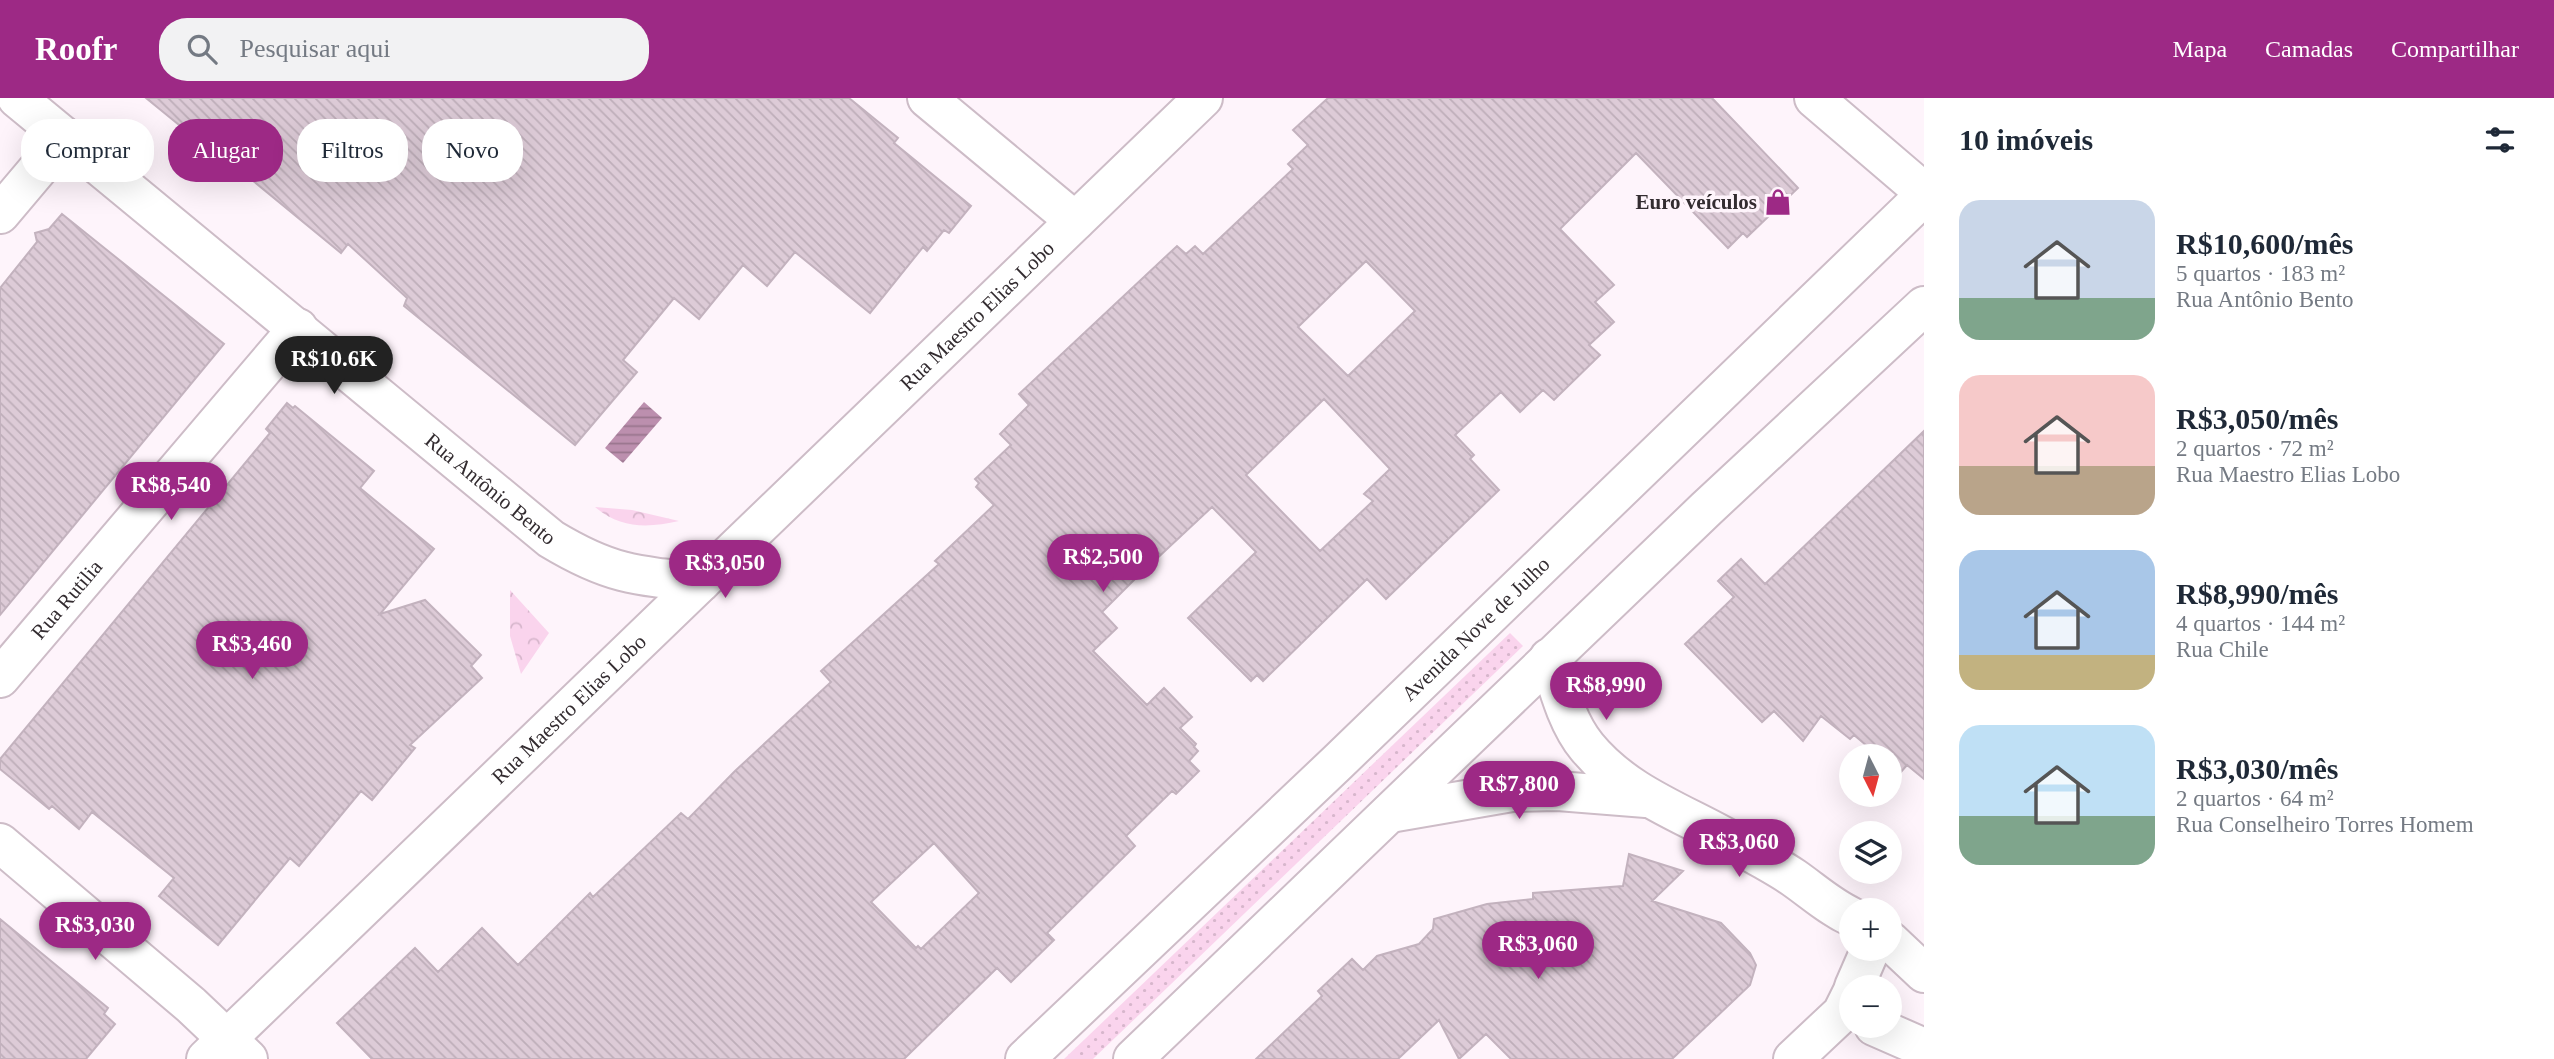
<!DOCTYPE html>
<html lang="pt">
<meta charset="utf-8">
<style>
body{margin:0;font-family:Georgia,serif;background:#f2f2f3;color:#1f2937;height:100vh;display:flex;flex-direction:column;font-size:26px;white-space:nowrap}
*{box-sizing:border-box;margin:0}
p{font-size:23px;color:#747a83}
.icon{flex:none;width:38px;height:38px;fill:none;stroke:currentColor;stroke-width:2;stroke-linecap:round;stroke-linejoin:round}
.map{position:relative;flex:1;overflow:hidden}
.panel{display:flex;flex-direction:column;background:#fff;width:630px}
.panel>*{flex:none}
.banner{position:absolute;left:21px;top:21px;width:665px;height:63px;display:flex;gap:14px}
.needle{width:46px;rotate:174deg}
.fabs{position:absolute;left:1839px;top:646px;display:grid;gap:14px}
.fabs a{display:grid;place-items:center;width:63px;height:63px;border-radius:50%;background:#fff;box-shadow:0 7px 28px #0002;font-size:35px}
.price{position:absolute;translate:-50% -60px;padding:0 16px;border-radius:24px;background:#9d2985;color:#fff;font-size:23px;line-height:46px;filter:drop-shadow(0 2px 4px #0008)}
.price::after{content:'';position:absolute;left:50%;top:42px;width:21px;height:16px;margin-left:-10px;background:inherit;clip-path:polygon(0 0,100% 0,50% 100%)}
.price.active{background:#222;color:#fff}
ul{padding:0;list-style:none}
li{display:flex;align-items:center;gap:21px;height:175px;padding:0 35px}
li span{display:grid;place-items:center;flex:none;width:196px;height:140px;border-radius:21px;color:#555}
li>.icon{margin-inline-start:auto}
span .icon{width:84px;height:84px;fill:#fffc;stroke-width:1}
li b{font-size:30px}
h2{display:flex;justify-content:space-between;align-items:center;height:84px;padding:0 35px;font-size:30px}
.pill{padding:0 24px;border-radius:28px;background:#fff;box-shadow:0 7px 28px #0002;font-size:24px;line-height:63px}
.pill.active{background:#9d2985;color:#fff}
header{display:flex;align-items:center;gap:42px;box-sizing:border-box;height:98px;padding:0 35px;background:#9d2985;color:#fff}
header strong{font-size:33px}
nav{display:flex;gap:38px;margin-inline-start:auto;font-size:24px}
.search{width:490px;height:63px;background:#f2f2f3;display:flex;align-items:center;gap:18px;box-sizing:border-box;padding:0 24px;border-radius:28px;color:#747a83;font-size:26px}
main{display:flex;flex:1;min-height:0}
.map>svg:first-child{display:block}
.grass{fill:url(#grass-dots)}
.park{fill:url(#park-crowns)}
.water{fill:url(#water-rules)}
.building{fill:url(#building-back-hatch);stroke:#c3b2be;stroke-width:2;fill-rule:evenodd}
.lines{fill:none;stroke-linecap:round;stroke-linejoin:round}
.minor-casing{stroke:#cdbcc7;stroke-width:42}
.tertiary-casing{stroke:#cdbcc7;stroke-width:42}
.secondary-casing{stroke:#cdbcc7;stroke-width:42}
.primary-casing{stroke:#cdbcc7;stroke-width:42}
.minor{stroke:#fff;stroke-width:38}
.tertiary{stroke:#fff;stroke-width:38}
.secondary{stroke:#fff;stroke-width:38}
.primary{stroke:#fff;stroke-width:38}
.labels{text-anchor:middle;stroke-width:7;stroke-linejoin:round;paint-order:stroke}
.poi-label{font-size:21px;font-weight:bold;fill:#332c30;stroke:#fef4fb;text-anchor:end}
.street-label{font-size:21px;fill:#332c30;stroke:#fef4fb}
</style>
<header>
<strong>Roofr</strong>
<div class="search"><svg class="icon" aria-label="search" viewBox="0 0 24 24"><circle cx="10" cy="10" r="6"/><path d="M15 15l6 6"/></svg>Pesquisar aqui</div>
<nav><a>Mapa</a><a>Camadas</a><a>Compartilhar</a></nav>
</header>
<main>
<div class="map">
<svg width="1924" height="961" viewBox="0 0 1924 961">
<defs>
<pattern id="grass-dots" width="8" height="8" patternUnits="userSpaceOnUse" patternTransform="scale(1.75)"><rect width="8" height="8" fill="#fad4ed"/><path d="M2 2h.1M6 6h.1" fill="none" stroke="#d7b6cc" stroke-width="1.8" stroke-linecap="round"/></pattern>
<pattern id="park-crowns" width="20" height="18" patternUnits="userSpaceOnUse" patternTransform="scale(1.75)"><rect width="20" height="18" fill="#fad4ed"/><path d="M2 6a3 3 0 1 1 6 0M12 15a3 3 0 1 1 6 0" fill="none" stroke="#d7b6cc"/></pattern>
<pattern id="water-rules" width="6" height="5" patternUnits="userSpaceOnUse" patternTransform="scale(1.75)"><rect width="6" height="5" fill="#bc8fae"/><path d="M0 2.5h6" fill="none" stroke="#99758e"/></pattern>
<pattern id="building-back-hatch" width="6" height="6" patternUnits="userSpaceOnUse" patternTransform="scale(1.75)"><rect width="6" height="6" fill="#ddcbd7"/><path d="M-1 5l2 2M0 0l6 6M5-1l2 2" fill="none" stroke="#beaeb9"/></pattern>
</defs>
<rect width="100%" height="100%" fill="#fef4fb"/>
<path class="grass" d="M 1510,535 L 1523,548 L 1093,961 L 1064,961 Z"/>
<path class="park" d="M 595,409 L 632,412 L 679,423 C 648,430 621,431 595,409 Z
M 510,492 L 549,535 L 521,576 L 510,538 Z"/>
<path class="water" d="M 644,304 L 662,320 L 623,365 L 605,350 Z"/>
<path class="building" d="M 146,0 L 849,0 L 898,40 L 894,45 L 971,108 L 949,135 L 944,132 L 927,153 L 923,149 L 870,215 L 795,154 L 767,188 L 743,167 L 699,221 L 674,200 L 623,262 L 637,274 L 575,347 L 404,208 L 407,200 L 348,146 L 341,155 L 202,41 L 200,44 Z
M 1328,0 L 1712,0 L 1798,90 L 1747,139 L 1743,135 L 1728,150 L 1636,55 L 1560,131 L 1614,187 L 1595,204 L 1614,224 L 1589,247 L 1600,257 L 1554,302 L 1543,292 L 1520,314 L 1501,294 L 1455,337 L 1474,357 L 1470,361 L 1499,392 L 1386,501 L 1367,481 L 1263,583 L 1257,577 L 1251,583 L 1188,520 L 1256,454 L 1212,409 L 1136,480 L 1102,514 L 1117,530 L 1093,553 L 1147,607 L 1164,590 L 1192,619 L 1180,630 L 1196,646 L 1194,649 L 1198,653 L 1189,663 L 1199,673 L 1176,696 L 1172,693 L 1126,738 L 1135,748 L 1047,835 L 1054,842 L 1011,884 L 997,870 L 904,961 L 372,961 L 337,925 L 415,850 L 438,874 L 482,830 L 518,867 L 590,795 L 593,799 L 681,715 L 688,721 L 735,673 L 831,584 L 821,573 L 939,466 L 935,463 L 994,407 L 976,389 L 979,385 L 975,381 L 1011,347 L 1000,336 L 1029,307 L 1019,296 L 1177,148 L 1186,156 L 1195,148 L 1203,156 L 1293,71 L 1288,66 L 1308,47 L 1293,32 ZM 1366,163 L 1415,213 L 1348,278 L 1298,229 ZM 1324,301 L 1390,371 L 1364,396 L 1373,403 L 1320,453 L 1246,377 ZM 934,745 L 979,795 L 921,851 L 918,848 L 916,850 L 871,804 Z
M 62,116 L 224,246 L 0,517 L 0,190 L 37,144 L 35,135 L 49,131 Z
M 287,305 L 293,310 L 295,308 L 374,373 L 360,390 L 434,451 L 380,516 L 425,502 L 481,557 L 471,568 L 482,580 L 410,647 L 415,650 L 372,702 L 361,693 L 299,768 L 290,760 L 218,847 L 159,798 L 174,780 L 92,714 L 79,731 L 52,708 L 49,711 L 0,671 L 0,661 L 270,335 L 266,331 Z
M 1924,333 L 1924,681 L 1907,667 L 1900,675 L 1890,667 L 1890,658 L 1879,658 L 1854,637 L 1850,641 L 1821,618 L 1803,643 L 1774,613 L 1762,624 L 1685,546 L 1734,499 L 1718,483 L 1741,461 L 1765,486 Z
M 1629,756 L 1683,773 L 1652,803 L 1721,825 L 1750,855 L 1756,867 L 1750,887 L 1672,961 L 1511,961 L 1486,936 L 1459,961 L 1439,922 L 1398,961 L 1256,961 L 1322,898 L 1318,893 L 1352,861 L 1363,872 L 1377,858 L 1419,846 L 1433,831 L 1434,821 L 1487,806 L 1533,801 L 1533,795 L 1623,788 Z
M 0,821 L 108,910 L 104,916 L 115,926 L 86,961 L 0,961 Z"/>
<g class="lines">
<defs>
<g id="minor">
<path d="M 0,116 L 65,39"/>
<path d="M 1549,560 C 1558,589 1567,625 1587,649 C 1628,699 1690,717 1744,750 C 1760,760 1778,769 1794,780 C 1814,794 1830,809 1852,819"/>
<path id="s1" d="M 0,580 L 298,230"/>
<path d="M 1390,715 L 1512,694 L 1558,693 L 1646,700"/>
<path d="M 0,745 L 191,907 L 248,961"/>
<path d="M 1890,843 L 1924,875"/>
<path d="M 1854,889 L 1871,850"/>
<path d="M 1874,928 L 1924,950"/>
<path d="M 1793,961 L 1842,915 L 1852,895"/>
</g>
<g id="tertiary">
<path id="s2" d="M 17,0 L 551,441 C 609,476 635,478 701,484"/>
<path d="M 927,0 L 1075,123"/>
<path id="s3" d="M 206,961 L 1203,0"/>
</g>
<path id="secondary" d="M 1814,0 L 1924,94"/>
<g id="primary">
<path id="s4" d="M 1025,961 L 1338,664 L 1924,98"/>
<path d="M 1133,961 L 1706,411 L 1924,208"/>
</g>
</defs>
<use href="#minor" class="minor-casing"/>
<use href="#tertiary" class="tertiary-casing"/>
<use href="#secondary" class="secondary-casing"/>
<use href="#primary" class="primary-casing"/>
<use href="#minor" class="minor"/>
<use href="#tertiary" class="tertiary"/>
<use href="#secondary" class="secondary"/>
<use href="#primary" class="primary"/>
</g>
<defs>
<symbol id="shop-bare" viewBox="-9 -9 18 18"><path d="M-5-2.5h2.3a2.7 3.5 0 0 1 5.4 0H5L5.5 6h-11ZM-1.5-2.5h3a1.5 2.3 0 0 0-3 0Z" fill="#9d2985" stroke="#fef4fb" stroke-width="2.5" paint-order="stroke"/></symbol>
</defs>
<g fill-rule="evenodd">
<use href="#shop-bare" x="1759" y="85" width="38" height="38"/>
</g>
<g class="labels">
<g class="poi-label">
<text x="1757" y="111">Euro veículos</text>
</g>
<g class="street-label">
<text dy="7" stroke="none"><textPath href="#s3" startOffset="1071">Rua Maestro Elias Lobo</textPath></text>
<text dy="7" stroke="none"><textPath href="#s2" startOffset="614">Rua Antônio Bento</textPath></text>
<text dy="7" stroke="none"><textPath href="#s1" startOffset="103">Rua Rutilia</textPath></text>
<text dy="7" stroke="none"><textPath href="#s4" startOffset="623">Avenida Nove de Julho</textPath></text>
<text dy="7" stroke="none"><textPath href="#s3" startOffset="504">Rua Maestro Elias Lobo</textPath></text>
</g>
</g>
</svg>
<div class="fabs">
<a><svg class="needle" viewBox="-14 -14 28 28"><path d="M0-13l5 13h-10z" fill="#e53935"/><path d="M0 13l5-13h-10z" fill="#747a83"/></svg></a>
<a><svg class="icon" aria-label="layers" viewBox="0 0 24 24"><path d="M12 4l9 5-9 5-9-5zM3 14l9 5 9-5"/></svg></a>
<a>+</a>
<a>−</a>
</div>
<b class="price active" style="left:334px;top:298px">R$10.6K</b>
<b class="price" style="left:171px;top:424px">R$8,540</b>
<b class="price" style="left:1103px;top:496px">R$2,500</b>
<b class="price" style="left:725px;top:502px">R$3,050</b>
<b class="price" style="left:252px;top:583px">R$3,460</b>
<b class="price" style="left:1606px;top:624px">R$8,990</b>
<b class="price" style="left:1519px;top:723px">R$7,800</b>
<b class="price" style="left:1739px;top:781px">R$3,060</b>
<b class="price" style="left:95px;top:864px">R$3,030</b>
<b class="price" style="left:1538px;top:883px">R$3,060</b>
<div class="banner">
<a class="pill">Comprar</a>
<a class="pill active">Alugar</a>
<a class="pill">Filtros</a>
<a class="pill">Novo</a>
</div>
</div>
<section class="panel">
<h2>10 imóveis<svg class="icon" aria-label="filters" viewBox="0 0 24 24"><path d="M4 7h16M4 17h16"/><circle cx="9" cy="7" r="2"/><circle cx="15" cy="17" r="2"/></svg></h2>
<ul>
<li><span style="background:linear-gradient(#c9d6e8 70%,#7fa58c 0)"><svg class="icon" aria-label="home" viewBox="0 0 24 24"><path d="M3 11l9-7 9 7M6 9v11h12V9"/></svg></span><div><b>R$10,600/mês</b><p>5 quartos · 183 m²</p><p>Rua Antônio Bento</p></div></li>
<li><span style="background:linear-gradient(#f6c9c9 65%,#b9a48a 0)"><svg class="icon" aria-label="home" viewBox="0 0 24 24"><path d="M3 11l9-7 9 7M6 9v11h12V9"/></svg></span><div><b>R$3,050/mês</b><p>2 quartos · 72 m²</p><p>Rua Maestro Elias Lobo</p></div></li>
<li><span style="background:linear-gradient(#a9c7e8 75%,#c2b280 0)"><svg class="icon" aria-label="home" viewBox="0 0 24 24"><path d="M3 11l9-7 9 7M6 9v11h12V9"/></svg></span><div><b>R$8,990/mês</b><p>4 quartos · 144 m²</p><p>Rua Chile</p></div></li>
<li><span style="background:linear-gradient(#bfe0f5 65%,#7fa58c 0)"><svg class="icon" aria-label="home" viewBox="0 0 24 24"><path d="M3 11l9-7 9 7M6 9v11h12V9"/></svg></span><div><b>R$3,030/mês</b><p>2 quartos · 64 m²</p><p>Rua Conselheiro Torres Homem</p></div></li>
</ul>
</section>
</main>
